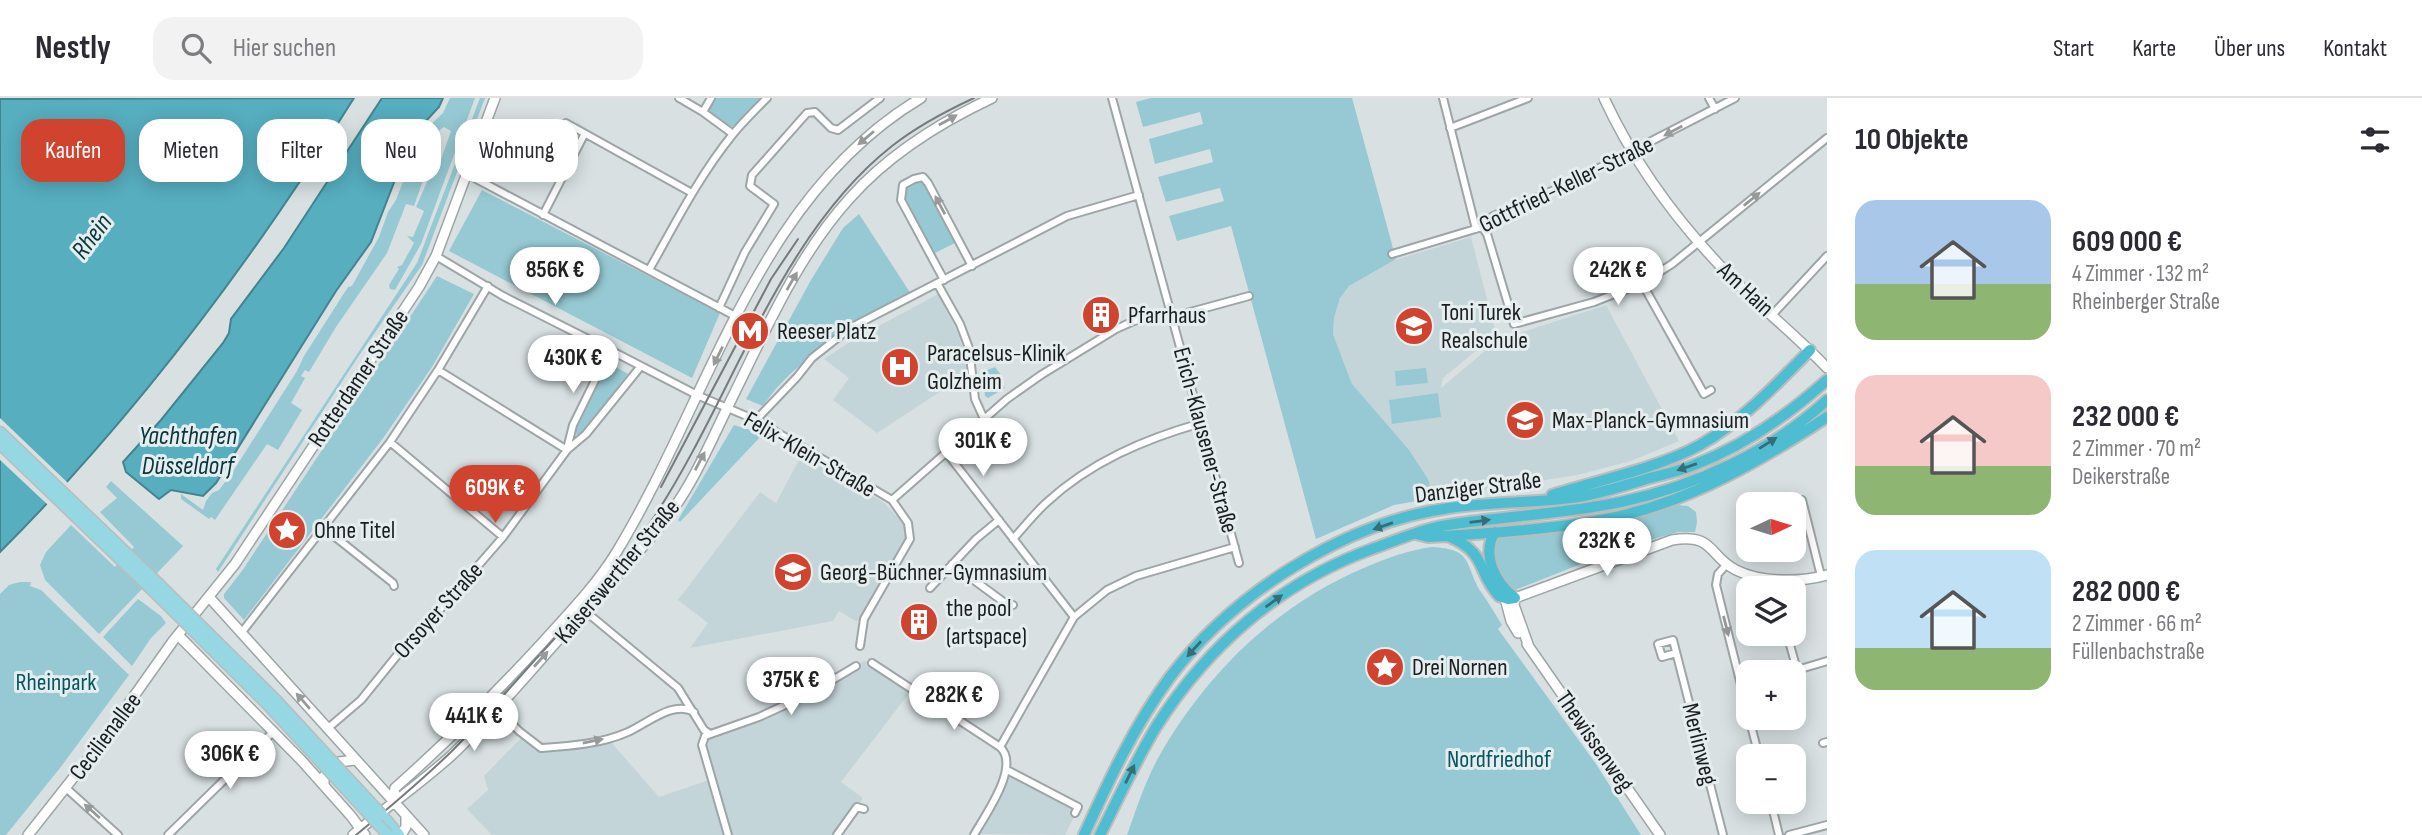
<!DOCTYPE html>
<html lang="de">
<meta charset="utf-8">
<style>
body{margin:0;font-family:"Sofia Sans Condensed",sans-serif;background:#f2f2f3;color:#2b2b33;height:100vh;display:flex;flex-direction:column;font-size:26px;white-space:nowrap}
*{box-sizing:border-box;margin:0}
p{font-size:23px;color:#7c7c81}
.icon{flex:none;width:38px;height:38px;fill:none;stroke:currentColor;stroke-width:2;stroke-linecap:round;stroke-linejoin:round}
.map{position:relative;flex:1;overflow:hidden}
.side{display:flex;flex-direction:column;background:#fff;width:595px}
.side>*{flex:none}
.hud{position:absolute;left:21px;top:21px;width:665px;height:63px;display:flex;gap:14px}
.needle{width:46px;rotate:86deg}
.tools{position:absolute;left:1736px;top:394px;display:grid;gap:14px}
.tools a{display:grid;place-items:center;width:70px;height:70px;border-radius:14px;background:#fff;box-shadow:0 4px 18px #0003;font-size:35px}
.price{position:absolute;translate:-50% -60px;padding:0 16px;border-radius:24px;background:#fff;color:#222;font-size:23px;line-height:46px;filter:drop-shadow(0 2px 4px #0008)}
.price::after{content:'';position:absolute;left:50%;top:42px;width:21px;height:16px;margin-left:-10px;background:inherit;clip-path:polygon(0 0,100% 0,50% 100%)}
.price.active{background:#cf432f;color:#fff}
ul{padding:0;list-style:none}
li{display:flex;align-items:center;gap:21px;height:175px;padding:0 28px}
li span{display:grid;place-items:center;flex:none;width:196px;height:140px;border-radius:21px;color:#555}
li>.icon{margin-inline-start:auto}
span .icon{width:84px;height:84px;fill:#fffc;stroke-width:1}
li b{font-size:30px}
h2{display:flex;justify-content:space-between;align-items:center;height:84px;padding:0 28px;font-size:30px}
.chip{padding:0 24px;border-radius:21px;background:#fff;box-shadow:0 4px 18px #0003;font-size:24px;line-height:63px}
.chip.active{background:#cf432f;color:#fff}
header{display:flex;align-items:center;gap:42px;box-sizing:border-box;height:98px;padding:0 35px;background:#fff;border-bottom:2px solid #e1e1e2}
header strong{font-size:33px}
nav{display:flex;gap:38px;margin-inline-start:auto;font-size:24px}
.search{width:490px;height:63px;background:#f2f2f3;display:flex;align-items:center;gap:18px;box-sizing:border-box;padding:0 24px;border-radius:21px;color:#7c7c81;font-size:26px}
main{display:flex;flex:1;min-height:0}
.map>svg:first-child{display:block}
.built{fill:#c4d5d9}
.green{fill:#96c9d3}
.water{fill:#56aebf;stroke:#44838f;stroke-width:2}
.pier{fill:#d8e0e2}
.lines{fill:none;stroke-linecap:round;stroke-linejoin:round}
.street-casing{stroke:#9da5a6;stroke-width:10}
.secondary-casing{stroke:#9da5a6;stroke-width:12}
.primary-casing{stroke:#bbbcbc;stroke-width:13}
.highway-casing{stroke:#bbbcbc;stroke-width:14}
.street{stroke:#fff;stroke-width:6}
.secondary{stroke:#fff;stroke-width:9}
.primary{stroke:#95d7e3;stroke-width:10}
.highway{stroke:#4ebdd1;stroke-width:10}
.tram{stroke:#767b7c;stroke-width:2}
.primary-bridge-casing{stroke:#bbbcbc;stroke-width:13;stroke-linecap:butt}
.primary-bridge{stroke:#95d7e3;stroke-width:10}
.oneway{fill:#989a9a}
.oneway2{fill:#346e78}
.labels{text-anchor:middle;stroke-width:6;stroke-linejoin:round;paint-order:stroke}
.street-label{font-size:24px;fill:#1b1e1e;stroke:#e5edef}
.poi-label{font-size:24px;fill:#1b1e1e;stroke:#e5edef;text-anchor:start}
.park-label{font-size:24px;fill:#055661;stroke:#e5edef}
.water-label{font-size:26px;font-style:italic;fill:#09353c;stroke:#e5edef}
</style>
<header>
<strong>Nestly</strong>
<div class="search"><svg class="icon" aria-label="search" viewBox="0 0 24 24"><circle cx="10" cy="10" r="6"/><path d="M15 15l6 6"/></svg>Hier suchen</div>
<nav><a>Start</a><a>Karte</a><a>Über uns</a><a>Kontakt</a></nav>
</header>
<main>
<div class="map">
<svg width="1827" height="737" viewBox="0 0 1827 737">
<rect width="100%" height="100%" fill="#d8e0e2"/>
<path class="built" d="M 1471,139 L 1496,236 L 1443,280 L 1441,290 L 1498,242 L 1606,207 L 1679,343 L 1631,363 L 1577,377 L 1434,400 L 1428,381 L 1352,286 L 1333,236 L 1334,220 L 1340,200 L 1349,188 L 1388,164 Z
M 938,196 L 956,231 L 963,250 L 967,276 L 877,335 L 833,302 L 849,280 L 824,261 L 853,242 Z
M 802,356 L 883,404 L 904,426 L 907,438 L 905,447 L 857,524 L 839,513 L 833,523 L 690,550 L 708,525 L 678,502 L 760,394 L 776,405 Z
M 864,562 L 913,590 L 841,684 L 863,700 L 837,737 L 492,737 L 467,711 L 488,692 L 484,678 L 523,638 L 541,649 L 610,643 L 659,699 L 712,681 L 701,637 L 760,620 L 858,569 Z
M 1007,673 L 1079,708 L 1065,737 L 970,736 Z"/>
<path class="green" d="M 450,0 L 475,0 L 421,146 L 395,192 L 390,191 L 389,187 L 399,171 L 397,169 L 402,167 L 414,145 L 407,138 L 413,139 L 424,113 L 416,109 L 431,75 L 436,76 L 451,33 L 444,29 C 428,40 426,54 419,71 L 426,74 L 414,108 L 406,106 L 387,155 L 336,229 L 309,274 L 305,272 L 301,278 L 305,280 L 291,305 L 302,312 L 278,352 L 267,346 L 215,422 L 211,419 L 209,421 L 181,401 L 181,396 L 203,412 L 206,403 L 212,395 L 219,392 L 232,375 L 297,273 L 304,258 L 348,189 L 352,188 L 379,139 L 388,114 L 396,102 L 421,36 L 443,15 Z
M 480,0 L 485,0 L 422,167 L 360,256 L 218,474 L 216,471 L 417,165 Z
M 713,0 L 761,0 L 737,27 L 729,29 L 706,13 Z
M 1151,0 L 1352,0 L 1396,161 L 1349,188 L 1340,200 L 1334,220 L 1333,236 L 1352,286 L 1409,352 L 1428,381 L 1434,400 L 1394,407 L 1316,441 L 1231,128 L 1177,143 L 1169,118 L 1224,103 L 1220,90 L 1166,104 L 1158,79 L 1213,64 L 1210,51 L 1155,66 L 1149,41 L 1203,26 L 1200,14 L 1143,29 L 1136,4 Z
M 920,82 L 924,85 L 957,144 L 933,156 L 902,102 C 904,91 908,83 920,82 Z
M 482,92 L 720,215 L 692,280 L 449,153 Z
M 859,116 L 911,196 C 859,228 798,256 763,308 L 746,301 L 811,182 L 843,130 Z
M 437,178 L 474,196 L 432,269 L 384,339 L 244,522 L 224,500 L 224,496 L 242,473 Z
M 609,265 L 628,276 L 581,337 L 577,337 L 575,334 Z
M 995,269 L 1001,277 L 998,279 L 1005,290 L 988,300 L 985,298 L 982,274 Z
M 1426,270 L 1428,285 L 1396,288 L 1395,273 Z
M 1438,295 L 1441,319 L 1392,326 L 1389,302 Z
M 734,327 L 763,336 L 680,424 L 678,422 Z
M 111,383 L 183,448 L 99,536 L 45,482 L 40,467 L 46,454 L 71,427 L 115,469 L 134,449 L 100,414 L 117,400 L 106,389 Z
M 1677,407 L 1688,408 L 1696,414 L 1697,424 L 1695,434 L 1678,434 L 1657,440 L 1586,464 L 1515,492 C 1499,487 1496,466 1491,452 L 1497,438 L 1599,426 Z
M 1432,449 C 1474,451 1464,466 1481,494 C 1489,505 1495,516 1502,527 L 1498,531 L 1596,666 L 1641,737 L 1127,737 C 1137,709 1147,678 1162,653 C 1210,572 1278,506 1366,469 C 1387,460 1409,452 1432,449 Z
M 20,484 L 31,484 L 30,488 L 41,492 L 129,577 L 60,670 L 6,737 L 0,737 L 0,496 L 9,487 Z
M 138,501 L 161,518 L 166,525 L 151,540 L 132,568 L 103,539 Z"/>
<path class="water" d="M 354,0 C 252,163 136,318 0,454 L 0,1 Z
M 382,0 L 443,0 L 439,9 L 412,38 L 371,144 L 336,193 L 216,385 L 203,398 L 171,392 L 159,401 L 126,374 L 123,364 L 161,322 L 223,245 L 229,235 L 231,221 L 284,150 Z"/>
<path class="pier" d="M 0,320 L 68,385 L 48,407 L 0,362 Z"/>
<g class="lines">
<defs>
<path id="street" d="M 679,0 L 703,14 L 733,36
M 1112,0 L 1239,465
M 1443,0 L 1476,131
M 1709,0 L 1715,11
M 703,14 L 711,0
M 566,25 L 692,95
M 1450,30 L 1528,0
M 467,76 L 737,219
M 543,117 L 584,37
M 1482,129 L 1487,136 L 1514,226 L 1594,204 L 1642,185 L 1672,166 L 1827,40
M 1392,156 L 1482,129 L 1493,118 L 1566,87 L 1735,0
M 436,158 L 503,198 L 610,252 L 699,298 L 756,322 L 892,402
M 649,172 C 675,126 699,78 733,36 C 743,24 755,12 767,0
M 944,182 L 901,102 L 903,87 L 914,81 L 923,79 L 928,85 L 972,168
M 937,185 L 960,226 L 969,250 L 975,301 L 984,321
M 1642,185 L 1704,296 L 1711,292
M 719,210 L 745,154 L 774,106 L 750,88 L 752,77 L 807,15 L 815,14 L 831,30 L 838,32 L 880,0
M 1773,216 L 1827,158
M 1172,219 L 1249,198
M 438,272 L 567,352
M 756,322 L 797,279 L 812,260 L 850,230 L 1067,118 L 1139,97
M 390,344 L 503,439
M 567,351 L 573,327 L 610,252
M 946,354 L 1074,519
M 1802,402 L 1821,478
M 324,430 L 393,485 L 394,488
M 1013,441 C 1024,429 1034,416 1046,405 C 1090,364 1145,341 1201,325
M 952,466 L 1005,505 L 1013,507
M 1727,466 L 1718,476 L 1716,487 L 1748,615
M 930,490 L 976,441 L 999,422
M 585,513 L 678,590 L 704,632 L 710,636
M 242,534 L 390,344 L 438,272 L 488,188
M 1787,536 L 1797,572 L 1827,563
M 860,548 L 864,521 L 910,441 L 908,425 L 892,402 L 1007,301 L 1041,277 L 1116,231 L 1134,223 L 1170,213
M 1676,555 L 1662,559 L 1658,546 L 1673,542 L 1723,737
M 872,565 L 1000,649
M 496,610 L 519,633 L 541,650 C 570,648 601,646 628,634 C 648,625 673,602 694,614
M 1749,620 L 1759,658
M 327,631 L 361,602 L 399,555 L 407,552 L 433,515 L 436,516 L 503,439 L 567,352 L 586,336 L 641,268
M 1823,645 L 1827,644
M 1007,672 L 1078,709 L 1075,715
M 66,690 L 118,737
M 1771,704 L 1779,737
M 168,737 L 274,633
M 728,737 L 702,647 L 705,638 L 759,619 L 809,596 L 856,568
M 837,737 L 857,709 L 864,711
M 974,737 C 985,717 1021,668 1000,649 L 1074,519 L 1107,492 L 1136,478 L 1235,449
M 1789,737 L 1827,727"/>
<path id="secondary" d="M 1604,0 C 1635,67 1678,125 1730,178 C 1761,210 1796,237 1827,270
M 209,499 L 424,737
M 1505,500 L 1511,523 L 1518,535
M 178,537 L 302,663 L 351,718 L 365,737
M 1527,546 L 1660,737
M 1529,549 L 1514,507 L 1515,500 L 1672,442 C 1715,435 1708,458 1736,472 C 1761,485 1801,484 1827,477
M 324,686 L 324,678 L 339,664 L 355,662
M 393,703 L 395,690 C 447,644 495,596 542,545 C 568,516 595,489 616,455 C 710,301 756,98 921,0
M 28,737 L 100,646 L 173,543 L 235,466 L 419,189 L 436,158 L 495,0
M 353,737 C 386,709 420,686 452,657 C 490,621 525,579 560,540 C 596,499 635,461 669,417 C 696,381 714,336 734,296 C 767,229 799,156 850,100 C 889,56 939,25 992,0
M 401,737 L 406,729 L 406,718"/>
<path id="primary" d="M 0,334 L 158,485
M 0,346 L 152,492
M 382,717 L 399,737"/>
<path id="highway" d="M 1552,397 C 1597,383 1661,369 1700,347 C 1742,323 1777,286 1810,252
M 1495,434 C 1481,457 1495,484 1515,500
M 1416,436 L 1428,439 L 1447,438 C 1501,434 1558,431 1611,420 C 1689,404 1761,363 1827,319
M 1450,439 C 1488,456 1476,473 1499,498 L 1508,501 L 1515,500
M 1084,737 C 1109,682 1134,628 1170,579 C 1234,495 1343,425 1449,410 C 1490,404 1531,405 1571,400 C 1595,397 1620,389 1643,382 C 1660,377 1678,374 1694,367 C 1743,348 1788,317 1827,282
M 1100,737 C 1118,701 1135,664 1156,629 C 1208,547 1281,484 1372,451 C 1397,442 1422,431 1448,427 C 1505,418 1564,416 1621,404 C 1695,388 1771,354 1827,302"/>
</defs>
<use href="#street" class="street-casing"/>
<use href="#secondary" class="secondary-casing"/>
<use href="#primary" class="primary-casing"/>
<use href="#highway" class="highway-casing"/>
<use href="#street" class="street"/>
<use href="#secondary" class="secondary"/>
<use href="#primary" class="primary"/>
<use href="#highway" class="highway"/>
<path class="tram" d="M 661,389 L 771,181 L 798,141
M 356,737 C 389,710 422,682 452,653 C 481,624 507,593 534,563 C 577,516 620,470 656,416 C 733,298 779,137 892,48 C 916,29 946,13 974,0"/>
<defs>
<path id="primary-bridge" d="M 158,485 L 275,601 L 382,717
M 152,492 L 268,607 L 388,737"/>
</defs>
<use href="#primary-bridge" class="primary-bridge-casing"/>
<use href="#primary-bridge" class="primary-bridge"/>
</g>
<defs><path id="oneway-solid" d="M-6-.8H1V-3.2L6.5 0L1 3.2V.8H-6Z" transform="scale(1.75)"/></defs>
<g class="oneway">
<use href="#oneway-solid" transform="translate(948 22) rotate(-29)"/>
<use href="#oneway-solid" transform="translate(1673 33) rotate(152)"/>
<use href="#oneway-solid" transform="translate(866 40) rotate(140)"/>
<use href="#oneway-solid" transform="translate(1752 101) rotate(-39)"/>
<use href="#oneway-solid" transform="translate(940 107) rotate(-118)"/>
<use href="#oneway-solid" transform="translate(792 183) rotate(-60)"/>
<use href="#oneway-solid" transform="translate(718 258) rotate(116)"/>
<use href="#oneway-solid" transform="translate(700 363) rotate(-62)"/>
<use href="#oneway-solid" transform="translate(1726 528) rotate(76)"/>
<use href="#oneway-solid" transform="translate(541 561) rotate(-48)"/>
<use href="#oneway-solid" transform="translate(303 603) rotate(-131)"/>
<use href="#oneway-solid" transform="translate(593 643) rotate(-12)"/>
<use href="#oneway-solid" transform="translate(92 713) rotate(-138)"/>
</g>
<g class="oneway2">
<use href="#oneway-solid" transform="translate(1768 345) rotate(-32)"/>
<use href="#oneway-solid" transform="translate(1687 369) rotate(161)"/>
<use href="#oneway-solid" transform="translate(1480 423) rotate(-7)"/>
<use href="#oneway-solid" transform="translate(1383 428) rotate(161)"/>
<use href="#oneway-solid" transform="translate(1274 503) rotate(-36)"/>
<use href="#oneway-solid" transform="translate(1194 551) rotate(132)"/>
<use href="#oneway-solid" transform="translate(1130 676) rotate(-64)"/>
</g>
<defs>
<symbol id="building-disc" viewBox="-11 -11 22 22"><circle r="9.5" fill="#cf432f" stroke="#e5edef"/><path d="M-4-6H4V6H1V3H-1V6H-4ZM-2.5-4.3h1.7v1.8h-1.7ZM.8-4.3h1.7v1.8H.8ZM-2.5-1h1.7V.8h-1.7ZM.8-1h1.7V.8H.8Z" fill="#fff"/></symbol>
<symbol id="school-disc" viewBox="-11 -11 22 22"><circle r="9.5" fill="#cf432f" stroke="#e5edef"/><path d="M0-5L7-2L0 1L-7-2ZM-4 1L0 2.5L4 1V4Q0 6-4 4Z" fill="#fff"/></symbol>
<symbol id="metro-disc" viewBox="-11 -11 22 22"><circle r="9.5" fill="#cf432f" stroke="#e5edef"/><path d="M-5.5 5V-5H-3L0 0L3-5H5.5V5H3V-.5L0 4L-3-.5V5Z" fill="#fff"/></symbol>
<symbol id="hospital-disc" viewBox="-11 -11 22 22"><circle r="9.5" fill="#cf432f" stroke="#e5edef"/><path d="M-5-5h3v3.5h4V-5h3V5h-3V1.5h-4V5h-3Z" fill="#fff"/></symbol>
<symbol id="sight-disc" viewBox="-11 -11 22 22"><circle r="9.5" fill="#cf432f" stroke="#e5edef"/><path d="M0-6L1.8-2.2L6-1.7L2.9 1.2L3.7 5.4L0 3.3L-3.7 5.4L-2.9 1.2L-6-1.7L-1.8-2.2Z" fill="#fff"/></symbol>
</defs>
<g fill-rule="evenodd">
<use href="#building-disc" x="1079" y="195" width="44" height="44"/>
<use href="#school-disc" x="1392" y="206" width="44" height="44"/>
<use href="#metro-disc" x="728" y="211" width="44" height="44"/>
<use href="#hospital-disc" x="878" y="247" width="44" height="44"/>
<use href="#school-disc" x="1503" y="300" width="44" height="44"/>
<use href="#sight-disc" x="265" y="410" width="44" height="44"/>
<use href="#school-disc" x="771" y="452" width="44" height="44"/>
<use href="#building-disc" x="897" y="502" width="44" height="44"/>
<use href="#sight-disc" x="1363" y="547" width="44" height="44"/>
</g>
<g class="labels">
<g class="street-label">
<text transform="translate(1566 86) rotate(-26)" y="8">Gottfried-Keller-Straße</text>
<text transform="translate(1746 191) rotate(43)" y="8">Am Hain</text>
<text transform="translate(358 280) rotate(-56)" y="8">Rotterdamer Straße</text>
<text transform="translate(1206 342) rotate(75)" y="8">Erich-Klausener-Straße</text>
<text transform="translate(810 356) rotate(30)" y="8">Felix-Klein-Straße</text>
<text transform="translate(1478 389) rotate(-7)" y="8">Danziger Straße</text>
<text transform="translate(617 473) rotate(-50)" y="8">Kaiserswerther Straße</text>
<text transform="translate(438 512) rotate(-48)" y="8">Orsoyer Straße</text>
<text transform="translate(105 638) rotate(-53)" y="8">Cecilienallee</text>
<text transform="translate(1595 643) rotate(55)" y="8">Thewissenweg</text>
<text transform="translate(1700 646) rotate(76)" y="8">Merlinweg</text>
</g>
<g class="poi-label">
<text x="1441" y="222">Toni Turek<tspan x="1441" dy="28">Realschule</tspan></text>
<text x="1128" y="225">Pfarrhaus</text>
<text x="777" y="241">Reeser Platz</text>
<text x="927" y="263">Paracelsus-Klinik<tspan x="927" dy="28">Golzheim</tspan></text>
<text x="1552" y="330">Max-Planck-Gymnasium</text>
<text x="314" y="440">Ohne Titel</text>
<text x="820" y="482">Georg-Büchner-Gymnasium</text>
<text x="946" y="518">the pool<tspan x="946" dy="28">(artspace)</tspan></text>
<text x="1412" y="577">Drei Nornen</text>
</g>
<g class="park-label">
<text x="56" y="592">Rheinpark</text>
<text x="1499" y="669">Nordfriedhof</text>
</g>
<g class="water-label">
<text transform="translate(91 138) rotate(-53)" y="9">Rhein</text>
<text x="188" y="346">Yachthafen<tspan x="188" dy="30">Düsseldorf</tspan></text>
</g>
</g>
</svg>
<div class="tools">
<a><svg class="needle" viewBox="-14 -14 28 28"><path d="M0-13l5 13h-10z" fill="#e53935"/><path d="M0 13l5-13h-10z" fill="#7c7c81"/></svg></a>
<a><svg class="icon" aria-label="layers" viewBox="0 0 24 24"><path d="M12 4l9 5-9 5-9-5zM3 14l9 5 9-5"/></svg></a>
<a>+</a>
<a>−</a>
</div>
<b class="price" style="left:555px;top:209px">856K €</b>
<b class="price" style="left:1618px;top:209px">242K €</b>
<b class="price" style="left:573px;top:297px">430K €</b>
<b class="price" style="left:983px;top:380px">301K €</b>
<b class="price active" style="left:495px;top:427px">609K €</b>
<b class="price" style="left:1607px;top:480px">232K €</b>
<b class="price" style="left:791px;top:619px">375K €</b>
<b class="price" style="left:954px;top:634px">282K €</b>
<b class="price" style="left:474px;top:655px">441K €</b>
<b class="price" style="left:230px;top:693px">306K €</b>
<div class="hud">
<a class="chip active">Kaufen</a>
<a class="chip">Mieten</a>
<a class="chip">Filter</a>
<a class="chip">Neu</a>
<a class="chip">Wohnung</a>
</div>
</div>
<section class="side">
<h2>10 Objekte<svg class="icon" aria-label="filters" viewBox="0 0 24 24"><path d="M4 7h16M4 17h16"/><circle cx="9" cy="7" r="2"/><circle cx="15" cy="17" r="2"/></svg></h2>
<ul>
<li><span style="background:linear-gradient(#a9c7e8 60%,#8fb573 0)"><svg class="icon" aria-label="home" viewBox="0 0 24 24"><path d="M3 11l9-7 9 7M6 9v11h12V9"/></svg></span><div><b>609 000 €</b><p>4 Zimmer · 132 m²</p><p>Rheinberger Straße</p></div></li>
<li><span style="background:linear-gradient(#f6c9c9 65%,#8fb573 0)"><svg class="icon" aria-label="home" viewBox="0 0 24 24"><path d="M3 11l9-7 9 7M6 9v11h12V9"/></svg></span><div><b>232 000 €</b><p>2 Zimmer · 70 m²</p><p>Deikerstraße</p></div></li>
<li><span style="background:linear-gradient(#bfe0f5 70%,#8fb573 0)"><svg class="icon" aria-label="home" viewBox="0 0 24 24"><path d="M3 11l9-7 9 7M6 9v11h12V9"/></svg></span><div><b>282 000 €</b><p>2 Zimmer · 66 m²</p><p>Füllenbachstraße</p></div></li>
</ul>
</section>
</main>
